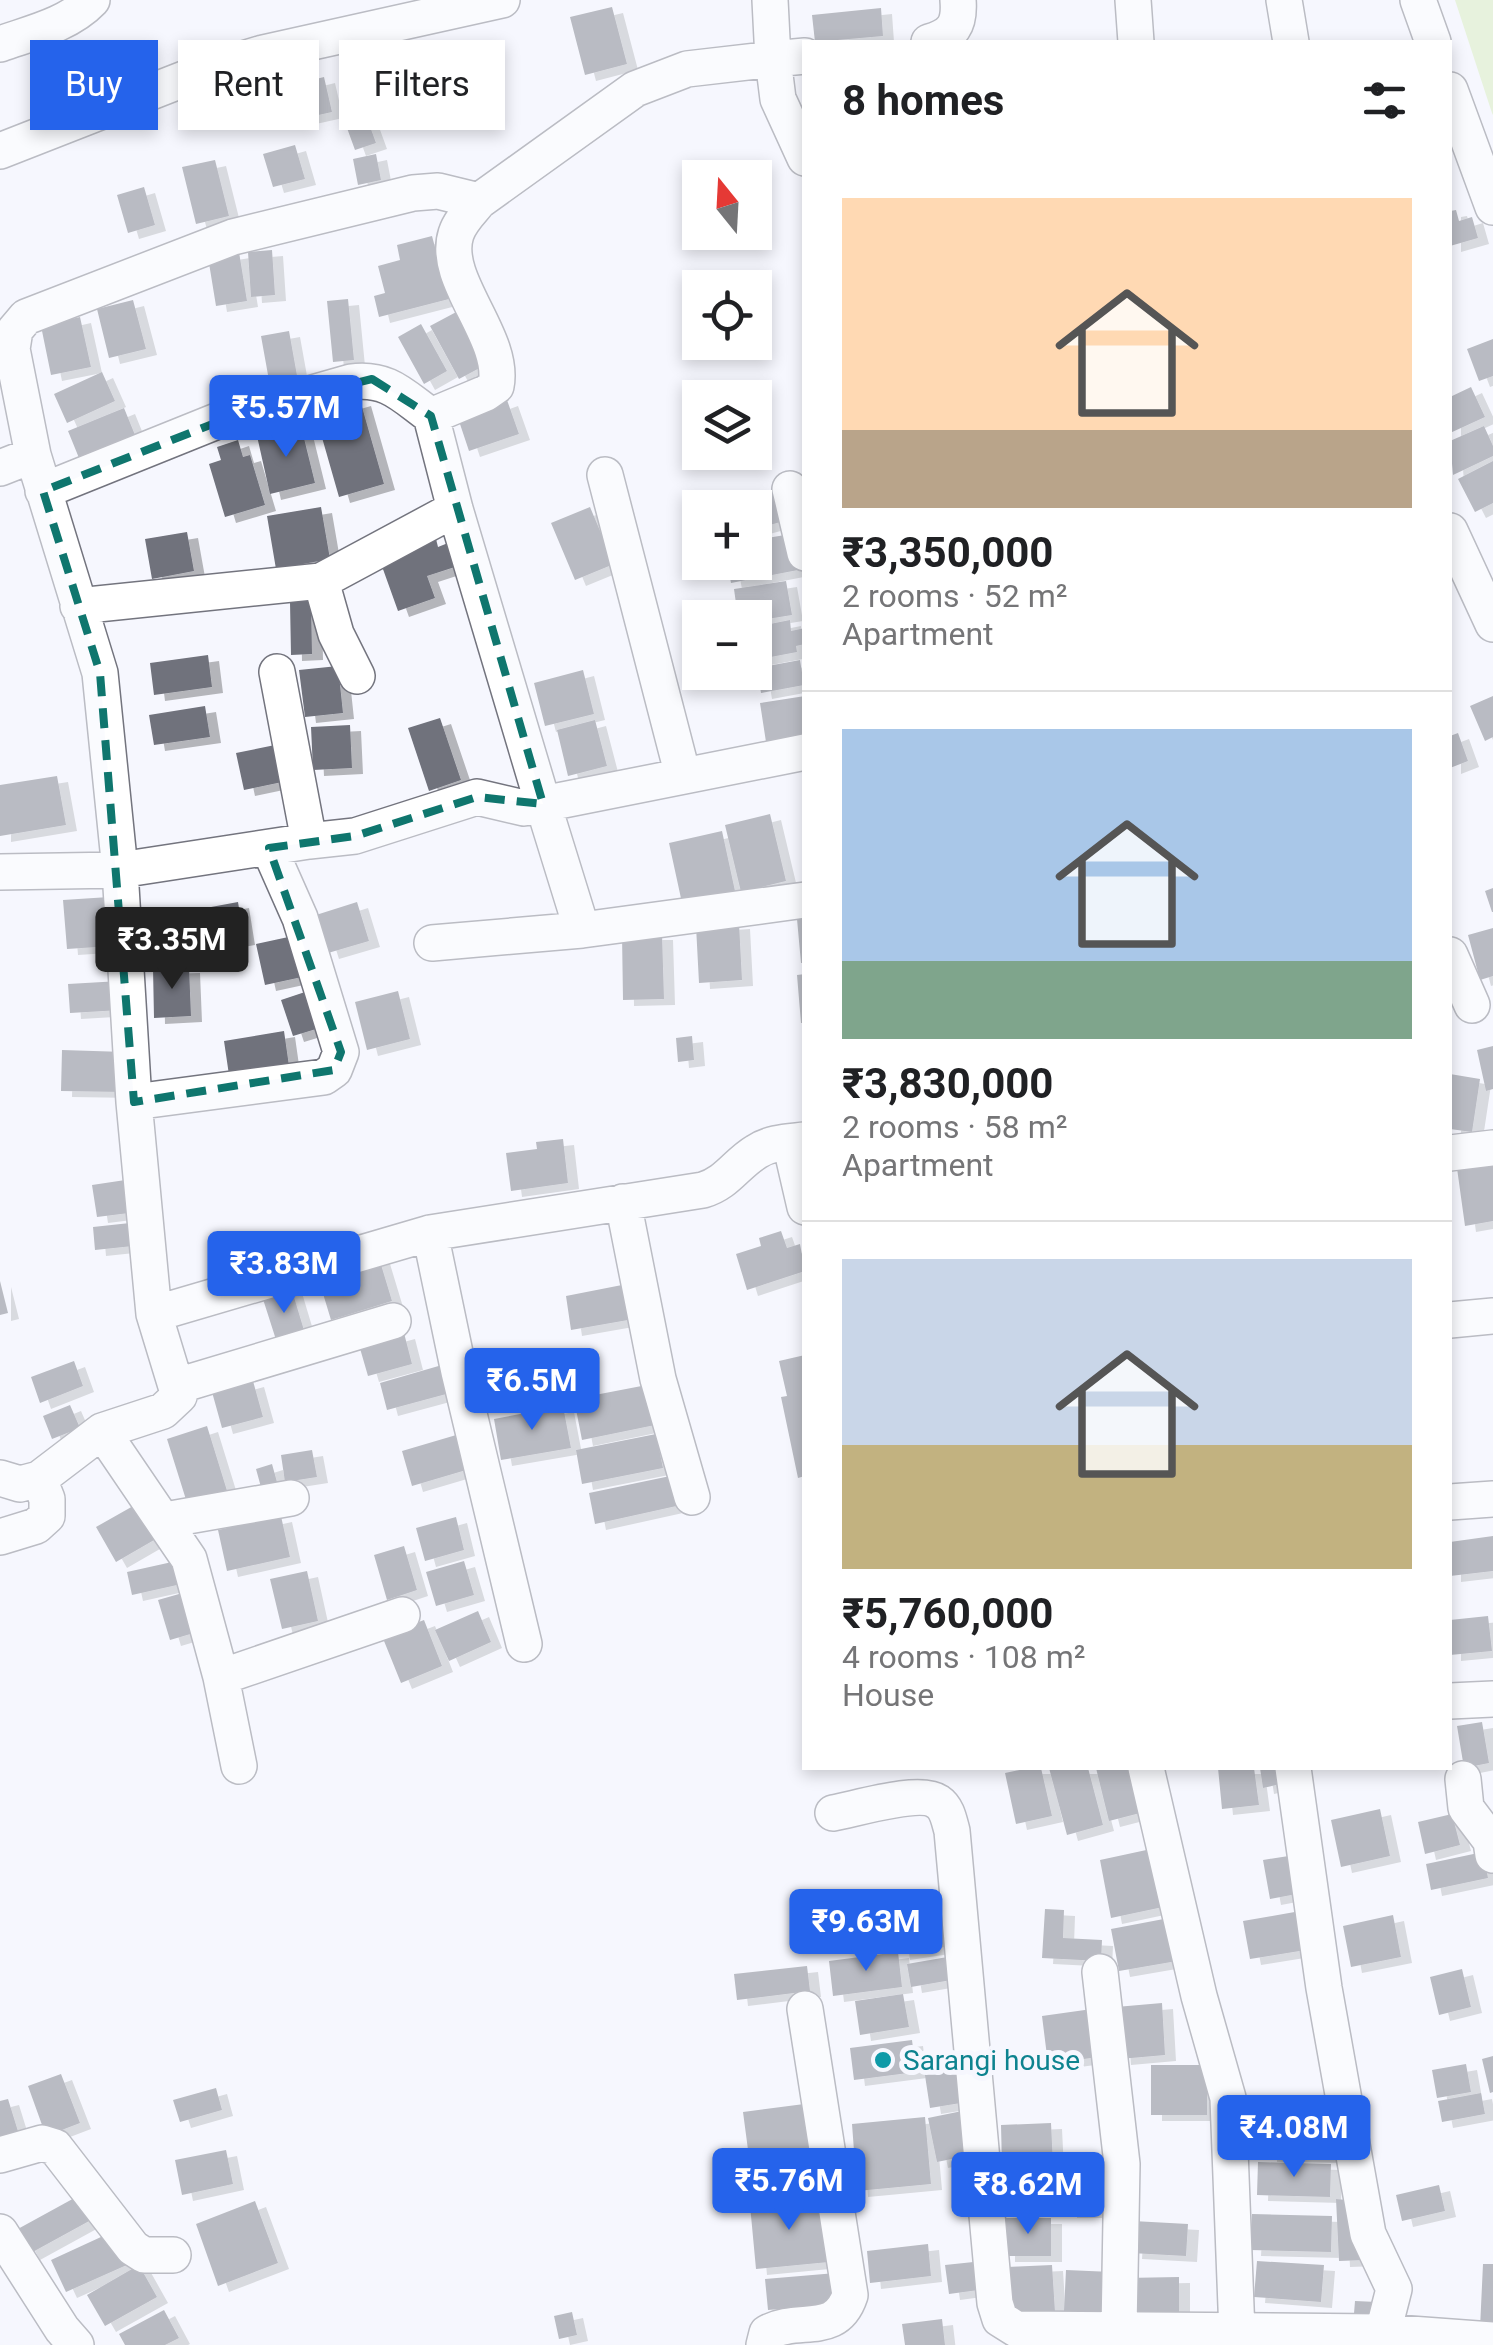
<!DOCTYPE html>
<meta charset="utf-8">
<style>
body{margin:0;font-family:Roboto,sans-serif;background:#f6f6f6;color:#202124;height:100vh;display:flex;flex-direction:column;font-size:38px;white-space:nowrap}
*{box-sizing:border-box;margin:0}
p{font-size:32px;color:#757577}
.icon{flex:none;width:55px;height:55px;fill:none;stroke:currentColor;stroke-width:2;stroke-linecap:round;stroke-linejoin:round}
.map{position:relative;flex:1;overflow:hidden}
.details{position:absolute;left:802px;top:40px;width:650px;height:1730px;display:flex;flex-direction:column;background:#fff;border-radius:0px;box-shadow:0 5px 15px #0003}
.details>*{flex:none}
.guide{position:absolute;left:30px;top:40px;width:622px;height:90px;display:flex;gap:20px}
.needle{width:65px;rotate:342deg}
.fabs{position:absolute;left:682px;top:160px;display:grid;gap:20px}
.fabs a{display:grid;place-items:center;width:90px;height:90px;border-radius:0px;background:#fff;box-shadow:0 5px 15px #0003;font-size:50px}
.price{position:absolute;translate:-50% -85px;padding:0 22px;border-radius:10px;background:#2563eb;color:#fff;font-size:32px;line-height:65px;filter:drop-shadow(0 2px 5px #0008)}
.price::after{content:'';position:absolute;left:50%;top:60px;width:30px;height:22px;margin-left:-15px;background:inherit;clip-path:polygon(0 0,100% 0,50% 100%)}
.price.selected{background:#222;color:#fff}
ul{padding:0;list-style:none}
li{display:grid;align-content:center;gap:20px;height:530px;padding:0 40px}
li+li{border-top:2px solid #e0e0e0}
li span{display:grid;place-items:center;height:310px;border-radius:0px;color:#555}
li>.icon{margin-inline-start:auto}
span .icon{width:180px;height:180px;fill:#fffc;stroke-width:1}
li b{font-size:42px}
h2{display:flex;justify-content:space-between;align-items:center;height:120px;padding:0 40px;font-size:42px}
.tag{padding:0 35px;border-radius:0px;background:#fff;box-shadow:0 5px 15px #0003;font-size:35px;line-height:90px}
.tag.selected{background:#2563eb;color:#fff}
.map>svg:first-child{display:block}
.green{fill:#d5ebb5}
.building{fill:#70727c;filter:url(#shadow)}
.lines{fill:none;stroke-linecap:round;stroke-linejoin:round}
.minor-casing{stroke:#73747e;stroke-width:38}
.minor{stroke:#fff;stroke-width:35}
.marked{fill:none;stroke:#0f766e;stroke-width:8;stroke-dasharray:20 12;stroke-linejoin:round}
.culture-dot{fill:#0f9aa8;stroke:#f6f7fe;stroke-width:4}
.labels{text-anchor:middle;stroke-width:10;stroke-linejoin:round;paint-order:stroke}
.culture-label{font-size:28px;fill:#0d838f;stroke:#f6f7fe;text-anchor:start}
</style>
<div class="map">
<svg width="1493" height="2345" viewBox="0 0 1493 2345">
<defs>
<filter id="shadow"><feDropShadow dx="11" dy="6" stdDeviation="0" flood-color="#0004"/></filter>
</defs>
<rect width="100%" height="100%" fill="#f6f7fe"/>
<path class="green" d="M 1455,0 L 1493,0 L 1493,115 L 1492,113 Z"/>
<path class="building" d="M 612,7 L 627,64 L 585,75 L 570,17 Z
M 881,8 L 883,36 L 815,42 L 812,15 Z
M 324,77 L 332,112 L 296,120 L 288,86 Z
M 368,121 L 376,143 L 355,150 L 347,128 Z
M 295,145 L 305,179 L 273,187 L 263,154 Z
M 376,154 L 381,180 L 358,185 L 353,159 Z
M 215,160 L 229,216 L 196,224 L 182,167 Z
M 144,187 L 155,225 L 128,233 L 117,195 Z
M 1456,210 L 1459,221 L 1472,217 L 1478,238 L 1450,246 L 1450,211 Z
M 432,236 L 449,299 L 379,317 L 374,296 L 385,293 L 378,266 L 400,260 L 397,245 Z
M 272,250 L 275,295 L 251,297 L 248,252 Z
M 239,252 L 247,301 L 216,306 L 208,257 Z
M 348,299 L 354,360 L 333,362 L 327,301 Z
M 133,300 L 146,349 L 109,358 L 97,309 Z
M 460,310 L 489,363 L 459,379 L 430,326 Z
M 80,317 L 91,367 L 51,375 L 41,326 Z
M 421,324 L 447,371 L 424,384 L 398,337 Z
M 289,331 L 298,381 L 270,386 L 261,336 Z
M 1493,339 L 1493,376 L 1479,381 L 1467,349 Z
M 102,372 L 115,401 L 67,423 L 54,394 Z
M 1471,387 L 1485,417 L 1450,433 L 1450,397 Z
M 360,400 L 384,484 L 339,497 L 315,413 Z
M 507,400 L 519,434 L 469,451 L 458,418 Z
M 124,408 L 135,435 L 79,458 L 68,431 Z
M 301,426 L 315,483 L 270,494 L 257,436 Z
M 1484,426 L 1493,446 L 1493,456 L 1453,475 L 1450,441 Z
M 238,440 L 243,457 L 250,455 L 265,505 L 225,517 L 209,464 L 221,460 L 217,447 Z
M 1493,461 L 1493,503 L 1475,512 L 1458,479 Z
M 779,488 L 788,520 L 755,529 L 755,508 L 710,508 Z
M 321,507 L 330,559 L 276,569 L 267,516 Z
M 590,507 L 614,564 L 575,580 L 551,523 Z
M 187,532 L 194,571 L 152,579 L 145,539 Z
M 791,534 L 798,570 L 731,583 L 727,562 L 755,562 L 755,540 Z
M 436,539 L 438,547 L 453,541 L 461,565 L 427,576 L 435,598 L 398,611 L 379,558 Z
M 786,581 L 792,615 L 755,621 L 755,618 L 738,618 L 734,589 Z
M 311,601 L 312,654 L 291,655 L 290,602 Z
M 790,620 L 791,631 L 805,628 L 805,644 L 796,646 L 797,652 L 755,660 L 755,627 Z
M 208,655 L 212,687 L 154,695 L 150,663 Z
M 800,660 L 804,685 L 761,693 L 757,668 Z
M 338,666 L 343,713 L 305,717 L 299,670 Z
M 583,670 L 594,714 L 545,726 L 534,683 Z
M 805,696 L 805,737 L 766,742 L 760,703 Z
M 1493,696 L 1493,737 L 1485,741 L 1470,706 Z
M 205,706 L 210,737 L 154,745 L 149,715 Z
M 440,718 L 461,780 L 429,791 L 408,728 Z
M 595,720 L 607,766 L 568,776 L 557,730 Z
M 350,725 L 352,768 L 313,770 L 311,727 Z
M 1458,733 L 1468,761 L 1450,768 L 1450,736 Z
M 280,744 L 287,781 L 244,790 L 236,753 Z
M 57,776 L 66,825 L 0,836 L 0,785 Z
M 770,814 L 786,881 L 741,892 L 725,825 Z
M 722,831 L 735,891 L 682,903 L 669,843 Z
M 1493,888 L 1493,912 L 1492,912 L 1485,891 Z
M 109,897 L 112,946 L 67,949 L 63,900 Z
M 238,902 L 244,939 L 174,951 L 168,915 Z
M 357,902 L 369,941 L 328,953 L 316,915 Z
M 805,907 L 805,963 L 801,963 L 796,908 Z
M 739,923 L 742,980 L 699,983 L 696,926 Z
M 1493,928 L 1493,976 L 1480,980 L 1468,935 Z
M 622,934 L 662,934 L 664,999 L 623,1000 Z
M 293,936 L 302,977 L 265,985 L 256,944 Z
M 189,967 L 191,1016 L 154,1018 L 153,968 Z
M 805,974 L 805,1023 L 801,1023 L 797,975 Z
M 120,981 L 121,1010 L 70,1013 L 68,984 Z
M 314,989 L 326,1026 L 293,1036 L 281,1000 Z
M 398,991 L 410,1039 L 367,1050 L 355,1002 Z
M 284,1031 L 289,1066 L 229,1075 L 224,1041 Z
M 692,1036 L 694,1060 L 678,1062 L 676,1038 Z
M 1493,1046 L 1493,1089 L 1486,1091 L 1477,1050 Z
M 62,1050 L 125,1052 L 124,1092 L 61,1091 Z
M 1450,1074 L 1480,1079 L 1472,1132 L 1450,1129 Z
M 563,1139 L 568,1183 L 511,1191 L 506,1153 L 537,1149 L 536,1142 Z
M 1493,1156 L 1493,1221 L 1465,1226 L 1456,1161 Z
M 132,1179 L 137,1212 L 97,1217 L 92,1185 Z
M 130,1223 L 133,1246 L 95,1250 L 93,1227 Z
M 781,1231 L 787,1248 L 800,1244 L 805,1271 L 747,1290 L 736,1254 L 761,1246 L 759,1238 Z
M 379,1258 L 392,1301 L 331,1320 L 318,1277 Z
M 0,1281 L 8,1313 L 0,1315 Z
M 622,1285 L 628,1320 L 571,1330 L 566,1296 Z
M 291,1287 L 306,1337 L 278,1346 L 262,1296 Z
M 404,1333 L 412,1364 L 368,1376 L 359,1345 Z
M 805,1355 L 805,1476 L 798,1478 L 781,1397 L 787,1396 L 779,1361 Z
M 74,1361 L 83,1386 L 40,1403 L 31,1377 Z
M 442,1365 L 450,1393 L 387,1410 L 380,1383 Z
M 253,1381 L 263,1417 L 222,1428 L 212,1392 Z
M 652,1384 L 660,1424 L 582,1440 L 574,1399 Z
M 70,1405 L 80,1428 L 52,1439 L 43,1416 Z
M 563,1406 L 571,1448 L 501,1460 L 494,1419 Z
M 207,1426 L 228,1494 L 188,1506 L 167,1439 Z
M 463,1433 L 473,1468 L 412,1486 L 402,1451 Z
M 656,1434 L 663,1468 L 582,1484 L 576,1450 Z
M 312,1450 L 317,1477 L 285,1482 L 281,1455 Z
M 272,1464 L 280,1493 L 264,1498 L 256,1469 Z
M 675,1475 L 681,1505 L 595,1524 L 589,1493 Z
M 142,1501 L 161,1536 L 116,1562 L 96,1527 Z
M 281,1516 L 290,1557 L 227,1571 L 218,1530 Z
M 456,1517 L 464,1550 L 425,1561 L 416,1528 Z
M 1493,1536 L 1493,1571 L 1450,1576 L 1450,1542 Z
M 404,1546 L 417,1590 L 387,1600 L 374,1555 Z
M 464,1561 L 474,1595 L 436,1606 L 426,1572 Z
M 172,1562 L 177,1585 L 132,1595 L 127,1572 Z
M 307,1571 L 318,1621 L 282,1629 L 270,1579 Z
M 193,1590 L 204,1630 L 170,1640 L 158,1600 Z
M 478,1611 L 491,1642 L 449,1661 L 435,1630 Z
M 1488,1616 L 1492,1651 L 1450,1655 L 1450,1620 Z
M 424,1620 L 442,1666 L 401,1683 L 382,1636 Z
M 1482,1722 L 1489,1763 L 1464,1768 L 1457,1726 Z
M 1029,1768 L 1041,1768 L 1052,1816 L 1016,1824 L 1005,1773 Z
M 1049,1768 L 1088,1768 L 1103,1825 L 1067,1835 Z
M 1096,1768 L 1138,1768 L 1148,1811 L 1109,1821 Z
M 1218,1768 L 1254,1768 L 1259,1805 L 1222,1809 Z
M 1260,1768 L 1287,1768 L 1289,1782 L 1263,1788 Z
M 1380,1809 L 1390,1856 L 1341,1867 L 1331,1820 Z
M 1452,1814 L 1460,1845 L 1425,1854 L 1418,1822 Z
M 1151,1849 L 1163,1907 L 1111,1918 L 1100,1860 Z
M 1483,1852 L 1488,1878 L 1431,1890 L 1426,1864 Z
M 1295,1855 L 1302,1893 L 1270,1899 L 1263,1860 Z
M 1045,1909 L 1064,1910 L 1063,1938 L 1102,1940 L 1101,1961 L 1042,1958 Z
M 1306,1910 L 1312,1949 L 1250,1959 L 1243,1921 Z
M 1393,1915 L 1401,1957 L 1351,1967 L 1343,1926 Z
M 947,1916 L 952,1946 L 899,1954 L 895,1924 Z
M 1169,1918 L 1177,1961 L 1119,1971 L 1111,1929 Z
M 898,1952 L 902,1987 L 833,1996 L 829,1961 Z
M 959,1955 L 963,1978 L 911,1987 L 907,1964 Z
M 807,1966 L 810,1991 L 737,2000 L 734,1974 Z
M 1462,1969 L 1471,2007 L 1439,2015 L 1430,1977 Z
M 903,1994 L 909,2027 L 860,2035 L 855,2001 Z
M 1162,2003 L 1165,2055 L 1120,2059 L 1116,2007 Z
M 1092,2009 L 1098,2057 L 1048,2064 L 1042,2016 Z
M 912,2040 L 916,2072 L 854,2080 L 850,2048 Z
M 1493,2056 L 1493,2092 L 1490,2093 L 1482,2059 Z
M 966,2062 L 973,2101 L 930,2108 L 924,2069 Z
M 1466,2064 L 1471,2092 L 1437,2098 L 1432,2070 Z
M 1151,2065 L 1207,2065 L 1207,2115 L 1151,2115 Z
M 61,2074 L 80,2123 L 46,2136 L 28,2086 Z
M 216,2088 L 222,2110 L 180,2122 L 173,2100 Z
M 1481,2093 L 1485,2114 L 1442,2122 L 1438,2101 Z
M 8,2099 L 21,2141 L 0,2147 L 0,2101 Z
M 812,2103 L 821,2171 L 752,2180 L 743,2112 Z
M 967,2110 L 976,2154 L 937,2162 L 928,2118 Z
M 925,2117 L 931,2184 L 857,2191 L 852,2124 Z
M 1266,2119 L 1334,2121 L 1334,2157 L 1266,2156 Z
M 1051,2123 L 1053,2164 L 1002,2166 L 1001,2125 Z
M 226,2150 L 233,2184 L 182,2195 L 175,2160 Z
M 1258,2162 L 1331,2164 L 1330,2197 L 1257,2195 Z
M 1057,2166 L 1058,2209 L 1003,2210 L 1002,2167 Z
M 1066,2174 L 1114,2174 L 1114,2212 L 1066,2212 Z
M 1439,2185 L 1445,2211 L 1402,2221 L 1396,2195 Z
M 78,2196 L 91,2220 L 29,2254 L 16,2230 Z
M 823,2198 L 829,2262 L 756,2269 L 750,2205 Z
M 1336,2199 L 1358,2201 L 1365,2260 L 1339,2261 Z
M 255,2201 L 278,2263 L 218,2286 L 196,2224 Z
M 1252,2214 L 1332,2216 L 1331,2252 L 1250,2250 Z
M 1004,2218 L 1051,2218 L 1051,2256 L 1004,2256 Z
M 1133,2221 L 1188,2224 L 1186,2256 L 1131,2253 Z
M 114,2231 L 129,2264 L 66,2292 L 51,2260 Z
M 928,2244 L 931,2276 L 870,2283 L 867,2251 Z
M 983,2261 L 986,2289 L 949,2294 L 945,2265 Z
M 1257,2261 L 1324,2265 L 1321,2302 L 1254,2297 Z
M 1483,2264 L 1493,2264 L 1493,2329 L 1480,2328 Z
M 139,2265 L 157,2297 L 105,2326 L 87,2295 Z
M 1052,2265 L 1055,2312 L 1010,2315 L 1007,2267 Z
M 1066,2270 L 1112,2272 L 1109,2314 L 1064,2311 Z
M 836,2273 L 839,2304 L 768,2310 L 765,2279 Z
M 1179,2277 L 1179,2312 L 1125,2312 L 1125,2278 Z
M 1355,2301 L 1377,2302 L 1376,2327 L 1353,2326 Z
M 164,2310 L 179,2338 L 165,2345 L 125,2345 L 119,2334 Z
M 572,2312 L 577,2335 L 559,2339 L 554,2316 Z
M 942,2319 L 945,2345 L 905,2345 L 902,2324 Z"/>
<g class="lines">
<defs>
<path id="minor" d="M 1133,0 L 1136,42
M 1284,0 L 1291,42
M 1418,0 L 1433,42
M 929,42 C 953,35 960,25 958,0
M 0,44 C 31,33 68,25 92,0
M 805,56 L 773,59 L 778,99 L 805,158
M 1450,90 L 1493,207
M 0,151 L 207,70 L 263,53 L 502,0
M 431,416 L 455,509 L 543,804 L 805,752
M 0,468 L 33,455
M 605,475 L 683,776
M 790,489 L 805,553
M 43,491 L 222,419 L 351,382 C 388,377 403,396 431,416 L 486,393 L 496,386 C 506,337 441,280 456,234 C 460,221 471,211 479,201 L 635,89 L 687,69 L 773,59 L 770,0
M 1450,531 L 1493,624
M 321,581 L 455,509
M 78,606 L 321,581 L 336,634 L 357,676
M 277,672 L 309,841
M 0,872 L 120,870 L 309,841 L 355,836 L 477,797 L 524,808 L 543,804 L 582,930 L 805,900
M 432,943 L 582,930
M 1450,955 L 1472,1005
M 134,1102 L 324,1077 L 334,1070 L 341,1052 L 300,918 L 269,848
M 790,1142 L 805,1207
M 1450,1153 L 1493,1148
M 623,1202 L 658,1379 L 692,1497
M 430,1233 L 459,1372 L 524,1644
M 154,1314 L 430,1233 L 703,1190 C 727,1183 736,1164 756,1152 C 771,1142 788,1142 805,1140
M 1450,1320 L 1493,1316
M 177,1386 L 393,1321
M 102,1431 L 189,1559 L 221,1677 L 239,1766
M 0,1478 L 20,1484 L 39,1479 L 102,1431 L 163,1411 L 179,1396 L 154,1314 L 134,1102 L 120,870 L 100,673 L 33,455 L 12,349 L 15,330 L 26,317 L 233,237 L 413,193 L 438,191 L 479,201
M 1450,1502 L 1493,1499
M 165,1520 L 291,1498
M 0,1537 L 36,1526 L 47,1516 L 47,1499 L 39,1479
M 221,1677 L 402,1615
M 1450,1701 L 1493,1699
M 1146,1768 L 1199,1996 L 1228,2098 L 1237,2333
M 1293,1768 L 1324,1988 L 1368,2234 L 1394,2289 L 1383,2332
M 1463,1779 L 1466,1808 L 1491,1841 L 1493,1855
M 833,1813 C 856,1809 920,1789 938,1802 C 947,1808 949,1820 952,1831 L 995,2303 L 1000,2319 L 1016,2329 L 1383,2332 L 1493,2340
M 1100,1972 L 1122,2164 L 1119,2330
M 0,2155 L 42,2143 L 55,2147 L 133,2248 L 144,2255 L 173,2255
M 0,2232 L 62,2329 L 76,2345
M 764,2345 L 767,2333 C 799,2315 836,2338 850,2295 L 805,2009"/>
</defs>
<use href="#minor" class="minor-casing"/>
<use href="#minor" class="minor"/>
</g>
<path d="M0 0H1493V2345H0ZM 372,379 L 431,416 L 543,804 L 477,797 L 355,836 L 269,848 L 341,1052 L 334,1070 L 134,1102 L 100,673 L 43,491 L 253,408 Z" fill="#f6f7fe" fill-opacity=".55" fill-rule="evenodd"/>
<path class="marked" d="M 372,379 L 431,416 L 543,804 L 477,797 L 355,836 L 269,848 L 341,1052 L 334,1070 L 134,1102 L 100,673 L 43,491 L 253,408 Z"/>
<circle class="culture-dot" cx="883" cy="2060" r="10"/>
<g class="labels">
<g class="culture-label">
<text x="903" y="2070">Sarangi house</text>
</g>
</g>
</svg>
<div class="fabs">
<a><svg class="needle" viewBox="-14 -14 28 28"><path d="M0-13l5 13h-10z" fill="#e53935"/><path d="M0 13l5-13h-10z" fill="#757577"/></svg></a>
<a><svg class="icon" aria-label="locate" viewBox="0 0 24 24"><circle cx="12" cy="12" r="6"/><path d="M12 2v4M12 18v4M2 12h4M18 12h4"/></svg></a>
<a><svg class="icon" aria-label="layers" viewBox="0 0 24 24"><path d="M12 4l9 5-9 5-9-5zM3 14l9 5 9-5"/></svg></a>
<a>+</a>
<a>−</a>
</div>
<b class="price" style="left:286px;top:460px">₹5.57M</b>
<b class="price selected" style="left:172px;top:992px">₹3.35M</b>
<b class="price" style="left:284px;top:1316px">₹3.83M</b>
<b class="price" style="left:532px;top:1433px">₹6.5M</b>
<b class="price" style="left:866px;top:1974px">₹9.63M</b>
<b class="price" style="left:1294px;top:2180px">₹4.08M</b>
<b class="price" style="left:789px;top:2233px">₹5.76M</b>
<b class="price" style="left:1028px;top:2237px">₹8.62M</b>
<div class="guide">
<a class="tag selected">Buy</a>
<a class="tag">Rent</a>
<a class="tag">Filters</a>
</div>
<section class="details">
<h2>8 homes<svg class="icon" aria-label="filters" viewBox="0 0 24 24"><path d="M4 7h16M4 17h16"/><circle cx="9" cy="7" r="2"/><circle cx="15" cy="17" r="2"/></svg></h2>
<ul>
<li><span style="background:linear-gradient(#ffd9b3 75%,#b9a48a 0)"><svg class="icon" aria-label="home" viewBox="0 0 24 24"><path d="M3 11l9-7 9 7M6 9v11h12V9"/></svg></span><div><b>₹3,350,000</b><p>2 rooms · 52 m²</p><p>Apartment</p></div></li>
<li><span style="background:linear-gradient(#a9c7e8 75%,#7fa58c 0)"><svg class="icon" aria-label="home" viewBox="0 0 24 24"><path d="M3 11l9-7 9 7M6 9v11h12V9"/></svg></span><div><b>₹3,830,000</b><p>2 rooms · 58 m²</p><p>Apartment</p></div></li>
<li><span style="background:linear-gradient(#c9d6e8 60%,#c2b280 0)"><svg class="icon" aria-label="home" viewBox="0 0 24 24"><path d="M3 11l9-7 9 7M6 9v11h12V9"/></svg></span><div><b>₹5,760,000</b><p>4 rooms · 108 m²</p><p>House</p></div></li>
</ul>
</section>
</div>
